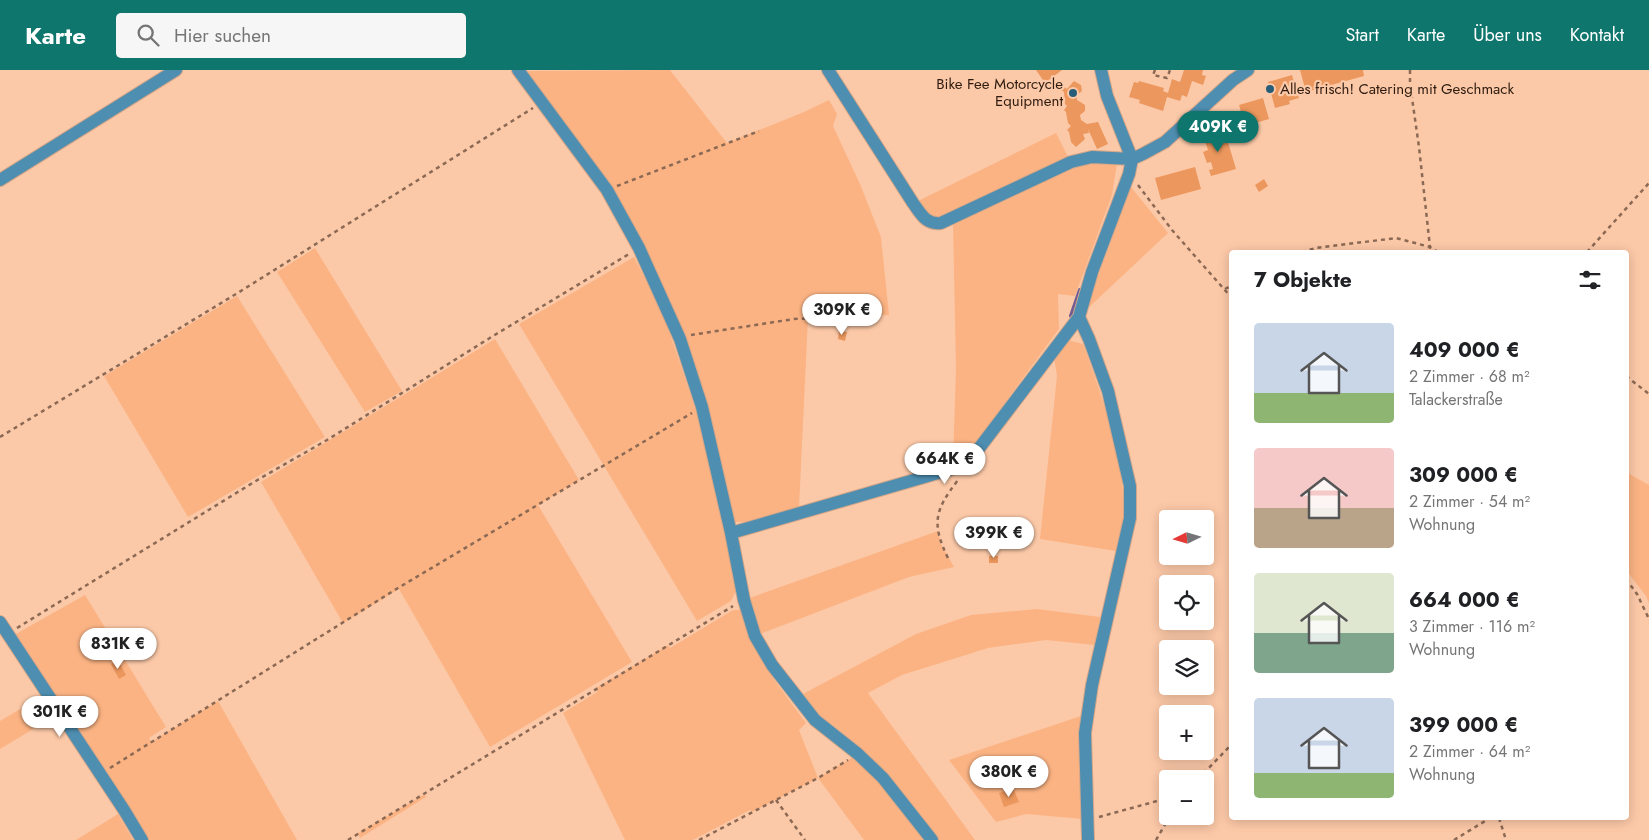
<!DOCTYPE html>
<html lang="de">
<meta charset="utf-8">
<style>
body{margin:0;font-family:Jost,sans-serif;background:#f6f6f6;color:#202124;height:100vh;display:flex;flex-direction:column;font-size:19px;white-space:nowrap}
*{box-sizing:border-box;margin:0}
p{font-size:16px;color:#757577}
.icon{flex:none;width:28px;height:28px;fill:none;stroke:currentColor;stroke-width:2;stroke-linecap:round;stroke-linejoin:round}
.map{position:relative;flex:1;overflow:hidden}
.panel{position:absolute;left:1229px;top:180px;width:400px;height:570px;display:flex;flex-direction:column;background:#fff;border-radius:5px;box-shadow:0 2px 12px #0003}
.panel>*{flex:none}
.needle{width:32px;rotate:265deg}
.controls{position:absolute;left:1159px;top:440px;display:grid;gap:10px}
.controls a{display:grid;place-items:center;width:55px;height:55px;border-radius:5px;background:#fff;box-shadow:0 2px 12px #0003;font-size:25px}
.price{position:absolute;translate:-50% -42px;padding:0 11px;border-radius:18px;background:#fff;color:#222;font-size:16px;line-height:32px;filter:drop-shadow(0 1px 2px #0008)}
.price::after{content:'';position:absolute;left:50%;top:30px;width:15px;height:11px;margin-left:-8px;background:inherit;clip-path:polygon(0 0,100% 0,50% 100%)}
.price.active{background:#0f766e;color:#fff}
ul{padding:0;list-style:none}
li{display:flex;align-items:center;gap:15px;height:125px;padding:0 25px}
li span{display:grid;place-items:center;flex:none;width:140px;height:100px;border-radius:5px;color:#555}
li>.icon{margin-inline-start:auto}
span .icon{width:60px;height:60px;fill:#fffc;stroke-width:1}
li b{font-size:21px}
h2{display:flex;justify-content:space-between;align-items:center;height:60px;padding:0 25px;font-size:21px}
header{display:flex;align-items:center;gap:30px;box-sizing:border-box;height:70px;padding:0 25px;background:#0f766e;color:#fff}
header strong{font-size:24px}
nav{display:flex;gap:28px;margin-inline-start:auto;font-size:18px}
.search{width:350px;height:45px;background:#f6f6f6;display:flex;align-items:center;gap:12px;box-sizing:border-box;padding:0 18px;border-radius:5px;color:#757577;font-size:19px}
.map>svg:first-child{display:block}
.green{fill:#fbb383}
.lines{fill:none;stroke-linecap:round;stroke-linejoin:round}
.stream{stroke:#705b93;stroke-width:4}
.building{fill:#eb975d}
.minor-casing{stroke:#d3a689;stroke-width:14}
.path{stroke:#8b6954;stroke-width:2.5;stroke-dasharray:4 4;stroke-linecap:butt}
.minor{stroke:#4e8eb0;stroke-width:12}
.poi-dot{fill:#275d78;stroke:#fcc9a8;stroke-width:2}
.labels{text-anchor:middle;stroke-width:4.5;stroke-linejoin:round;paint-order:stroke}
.poi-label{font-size:15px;fill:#2e1b0f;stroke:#fcc9a8;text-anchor:end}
</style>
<header>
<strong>Karte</strong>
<div class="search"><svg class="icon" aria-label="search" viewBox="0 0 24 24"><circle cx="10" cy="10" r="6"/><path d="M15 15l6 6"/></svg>Hier suchen</div>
<nav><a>Start</a><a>Karte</a><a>Über uns</a><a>Kontakt</a></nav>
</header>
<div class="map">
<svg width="1649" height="770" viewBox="0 0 1649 770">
<rect width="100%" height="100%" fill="#fcc9a8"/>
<path class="green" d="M 670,0 L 727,73 L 804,42 L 829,30 L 837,44 L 833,56 L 860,114 L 881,167 L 889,245 L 808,248 L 799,438 L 749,452 L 734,452 L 711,356 L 635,158 L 525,1 Z
M 1056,63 L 1069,89 L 939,148 L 929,148 L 916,132 Z
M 1094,91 L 1117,94 L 1112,125 L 1075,226 L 1058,224 L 1059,259 L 968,383 L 953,393 L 956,298 L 953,152 L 1071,96 Z
M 1131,117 L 1168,163 L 1085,241 Z
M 315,178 L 402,321 L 365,342 L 277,202 Z
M 634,187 L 663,243 L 698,347 L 737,519 L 731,531 L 697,551 L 519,254 Z
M 237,226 L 325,367 L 188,447 L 104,306 Z
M 495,269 L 579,410 L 538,435 L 632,592 L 490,677 L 399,519 L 343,553 L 261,412 Z
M 1068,270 L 1083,274 C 1101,324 1124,387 1124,440 C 1124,453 1119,468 1116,481 L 1040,469 L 1057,306 L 1054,287 Z
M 1626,402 L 1649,415 L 1649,533 L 1646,526 L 1626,500 Z
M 938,461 L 941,474 L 954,497 L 909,507 L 755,566 L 744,530 Z
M 85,525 L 166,657 L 149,668 L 151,672 L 218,631 L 297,770 L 145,770 L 14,565 Z
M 1037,539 L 1100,547 L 1095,575 L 1046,570 L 988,578 L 902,605 L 868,623 L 975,770 L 937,770 L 901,722 L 867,683 L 833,655 L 823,650 L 801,625 L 916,564 L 971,545 Z
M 733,540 L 740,540 L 753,573 L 775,611 L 806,653 L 799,660 L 818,708 L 858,684 L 932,770 L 864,770 L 818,708 L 752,742 L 750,740 L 693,770 L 625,770 L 563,643 L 597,622 L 596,618 L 668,575 L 670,578 Z
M 47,623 L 60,643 L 0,679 L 0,651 Z
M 1081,646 L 1083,749 L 1026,744 L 996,752 L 949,690 Z
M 425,724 L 426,727 L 360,768 L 358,763 Z
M 118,744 L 133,770 L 76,770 Z"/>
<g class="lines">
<path class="stream" d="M 1071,246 L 1080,220"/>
</g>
<path class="building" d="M 1036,0 L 1062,0 L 1045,13 Z
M 1184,0 L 1203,0 L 1202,5 L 1206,6 L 1203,15 L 1192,11 L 1187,27 L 1182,25 L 1180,31 L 1167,27 L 1163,41 L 1139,33 L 1140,30 L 1129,27 L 1134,12 L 1138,13 L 1139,11 L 1164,18 L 1163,21 L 1168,23 L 1172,9 L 1180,12 Z
M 1300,0 L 1363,0 L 1364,6 L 1306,22 Z
M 1292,5 L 1299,28 L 1289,31 L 1290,34 L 1275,38 L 1268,12 Z
M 1074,11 L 1081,15 L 1082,21 L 1077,25 L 1077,30 L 1085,35 L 1085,41 L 1080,45 L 1081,50 L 1087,54 L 1098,52 L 1108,74 L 1097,79 L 1088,59 L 1089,63 L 1083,64 L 1085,69 L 1076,77 L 1071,72 L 1069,62 L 1067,60 L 1071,56 L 1068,53 L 1066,42 L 1064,40 L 1067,36 L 1065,34 L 1064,22 L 1061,20 L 1064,17 L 1067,19 Z
M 1263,28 L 1269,49 L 1245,56 L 1239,35 Z
M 1224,59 L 1236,99 L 1211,106 L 1209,100 L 1213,99 L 1211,92 L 1207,93 L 1203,82 L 1208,80 L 1205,71 L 1201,73 L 1199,67 Z
M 1195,97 L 1201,119 L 1161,130 L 1155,108 Z
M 1264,109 L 1268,116 L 1259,122 L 1255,115 Z
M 839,261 L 847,262 L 845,271 L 838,269 Z
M 989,486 L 998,486 L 998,493 L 989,493 Z
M 118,590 L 126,605 L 119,609 L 111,594 Z
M 1013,718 L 1019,732 L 1004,737 L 999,723 Z"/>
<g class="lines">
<defs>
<path id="minor" d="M 518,0 L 607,120 L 639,178 L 680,269 L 702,337 L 731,463 L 744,530 L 755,566 L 772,595 L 815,650 L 858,684 L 883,708 L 932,770
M 828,0 L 913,133 C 921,144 926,155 941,153 L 1071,92 L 1092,87 L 1132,89 L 1143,84 L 1165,72 L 1233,10 L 1248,0
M 0,110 L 176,0
M 1079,247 L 1089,269 L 1108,321 L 1130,416 L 1130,448 L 1092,615 L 1085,663 L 1088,770
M 731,463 L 952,399 L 969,390 L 977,381 L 1079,247 L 1092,202 L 1129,104 L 1132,89 L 1107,26 L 1101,0
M 0,552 L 124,740 L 142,770"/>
</defs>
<use href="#minor" class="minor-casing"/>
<path class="path" d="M 1155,0 L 1153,5 L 1167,8 L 1170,0
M 1410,0 L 1410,14 L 1419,77 L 1430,177 L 1429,182
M 1138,115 L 1172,160 L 1231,227
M 617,116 L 759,61
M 1302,182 L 1316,178 L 1396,168 L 1430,177 L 1438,182
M 1587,182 L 1649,113
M 1225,219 L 1231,216
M 691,265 L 794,249 L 858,246
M 1626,306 L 1649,324
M 0,367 L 236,224 L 533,38
M 948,488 C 931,453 935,440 958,410
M 1626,509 L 1637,524 L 1649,549
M 17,558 L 259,409 L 327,370 L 493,266 L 629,184
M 110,698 L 398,518 L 692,343
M 1198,709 L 1231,675
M 776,730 L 805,770
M 1099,747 L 1168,728
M 1499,748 L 1506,770
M 348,770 L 733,536
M 699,770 L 818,708 L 848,690
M 1156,770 L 1170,746
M 1454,770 L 1490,748"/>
<use href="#minor" class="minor"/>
</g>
<g class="poi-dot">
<circle cx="1270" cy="19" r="5"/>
<circle cx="1073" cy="23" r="5"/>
</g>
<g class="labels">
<g class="poi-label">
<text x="1063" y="19">Bike Fee Motorcycle<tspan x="1063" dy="17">Equipment</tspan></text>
<text x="1280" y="24" text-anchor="start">Alles frisch! Catering mit Geschmack</text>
</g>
</g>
</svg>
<div class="controls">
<a><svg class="needle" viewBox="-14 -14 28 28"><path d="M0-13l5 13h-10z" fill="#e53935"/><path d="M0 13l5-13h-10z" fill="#757577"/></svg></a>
<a><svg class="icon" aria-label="locate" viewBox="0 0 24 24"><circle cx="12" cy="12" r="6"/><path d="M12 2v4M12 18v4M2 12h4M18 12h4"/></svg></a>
<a><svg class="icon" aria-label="layers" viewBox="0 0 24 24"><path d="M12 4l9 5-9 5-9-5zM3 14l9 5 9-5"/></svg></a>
<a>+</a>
<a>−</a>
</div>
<b class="price active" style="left:1218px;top:83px">409K €</b>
<b class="price" style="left:842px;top:266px">309K €</b>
<b class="price" style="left:945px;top:415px">664K €</b>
<b class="price" style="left:994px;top:489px">399K €</b>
<b class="price" style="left:118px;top:600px">831K €</b>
<b class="price" style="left:60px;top:668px">301K €</b>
<b class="price" style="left:1009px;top:728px">380K €</b>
<section class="panel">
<h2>7 Objekte<svg class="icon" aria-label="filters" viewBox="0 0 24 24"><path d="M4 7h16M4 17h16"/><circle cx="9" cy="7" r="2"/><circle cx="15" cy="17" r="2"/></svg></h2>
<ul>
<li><span style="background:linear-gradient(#c9d6e8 70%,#8fb573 0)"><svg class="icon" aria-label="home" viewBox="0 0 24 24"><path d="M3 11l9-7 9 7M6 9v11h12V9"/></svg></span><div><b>409 000 €</b><p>2 Zimmer · 68 m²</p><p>Talackerstraße</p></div></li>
<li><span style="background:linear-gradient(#f6c9c9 60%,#b9a48a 0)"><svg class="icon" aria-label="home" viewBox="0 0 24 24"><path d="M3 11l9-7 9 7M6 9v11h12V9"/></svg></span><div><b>309 000 €</b><p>2 Zimmer · 54 m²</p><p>Wohnung</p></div></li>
<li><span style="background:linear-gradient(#dfe7d0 60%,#7fa58c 0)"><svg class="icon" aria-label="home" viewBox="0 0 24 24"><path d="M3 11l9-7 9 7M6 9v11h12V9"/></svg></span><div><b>664 000 €</b><p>3 Zimmer · 116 m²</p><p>Wohnung</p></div></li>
<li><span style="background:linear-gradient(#c9d6e8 75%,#8fb573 0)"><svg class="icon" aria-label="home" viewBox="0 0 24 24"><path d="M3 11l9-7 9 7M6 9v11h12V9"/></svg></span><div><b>399 000 €</b><p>2 Zimmer · 64 m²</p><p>Wohnung</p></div></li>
</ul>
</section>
</div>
